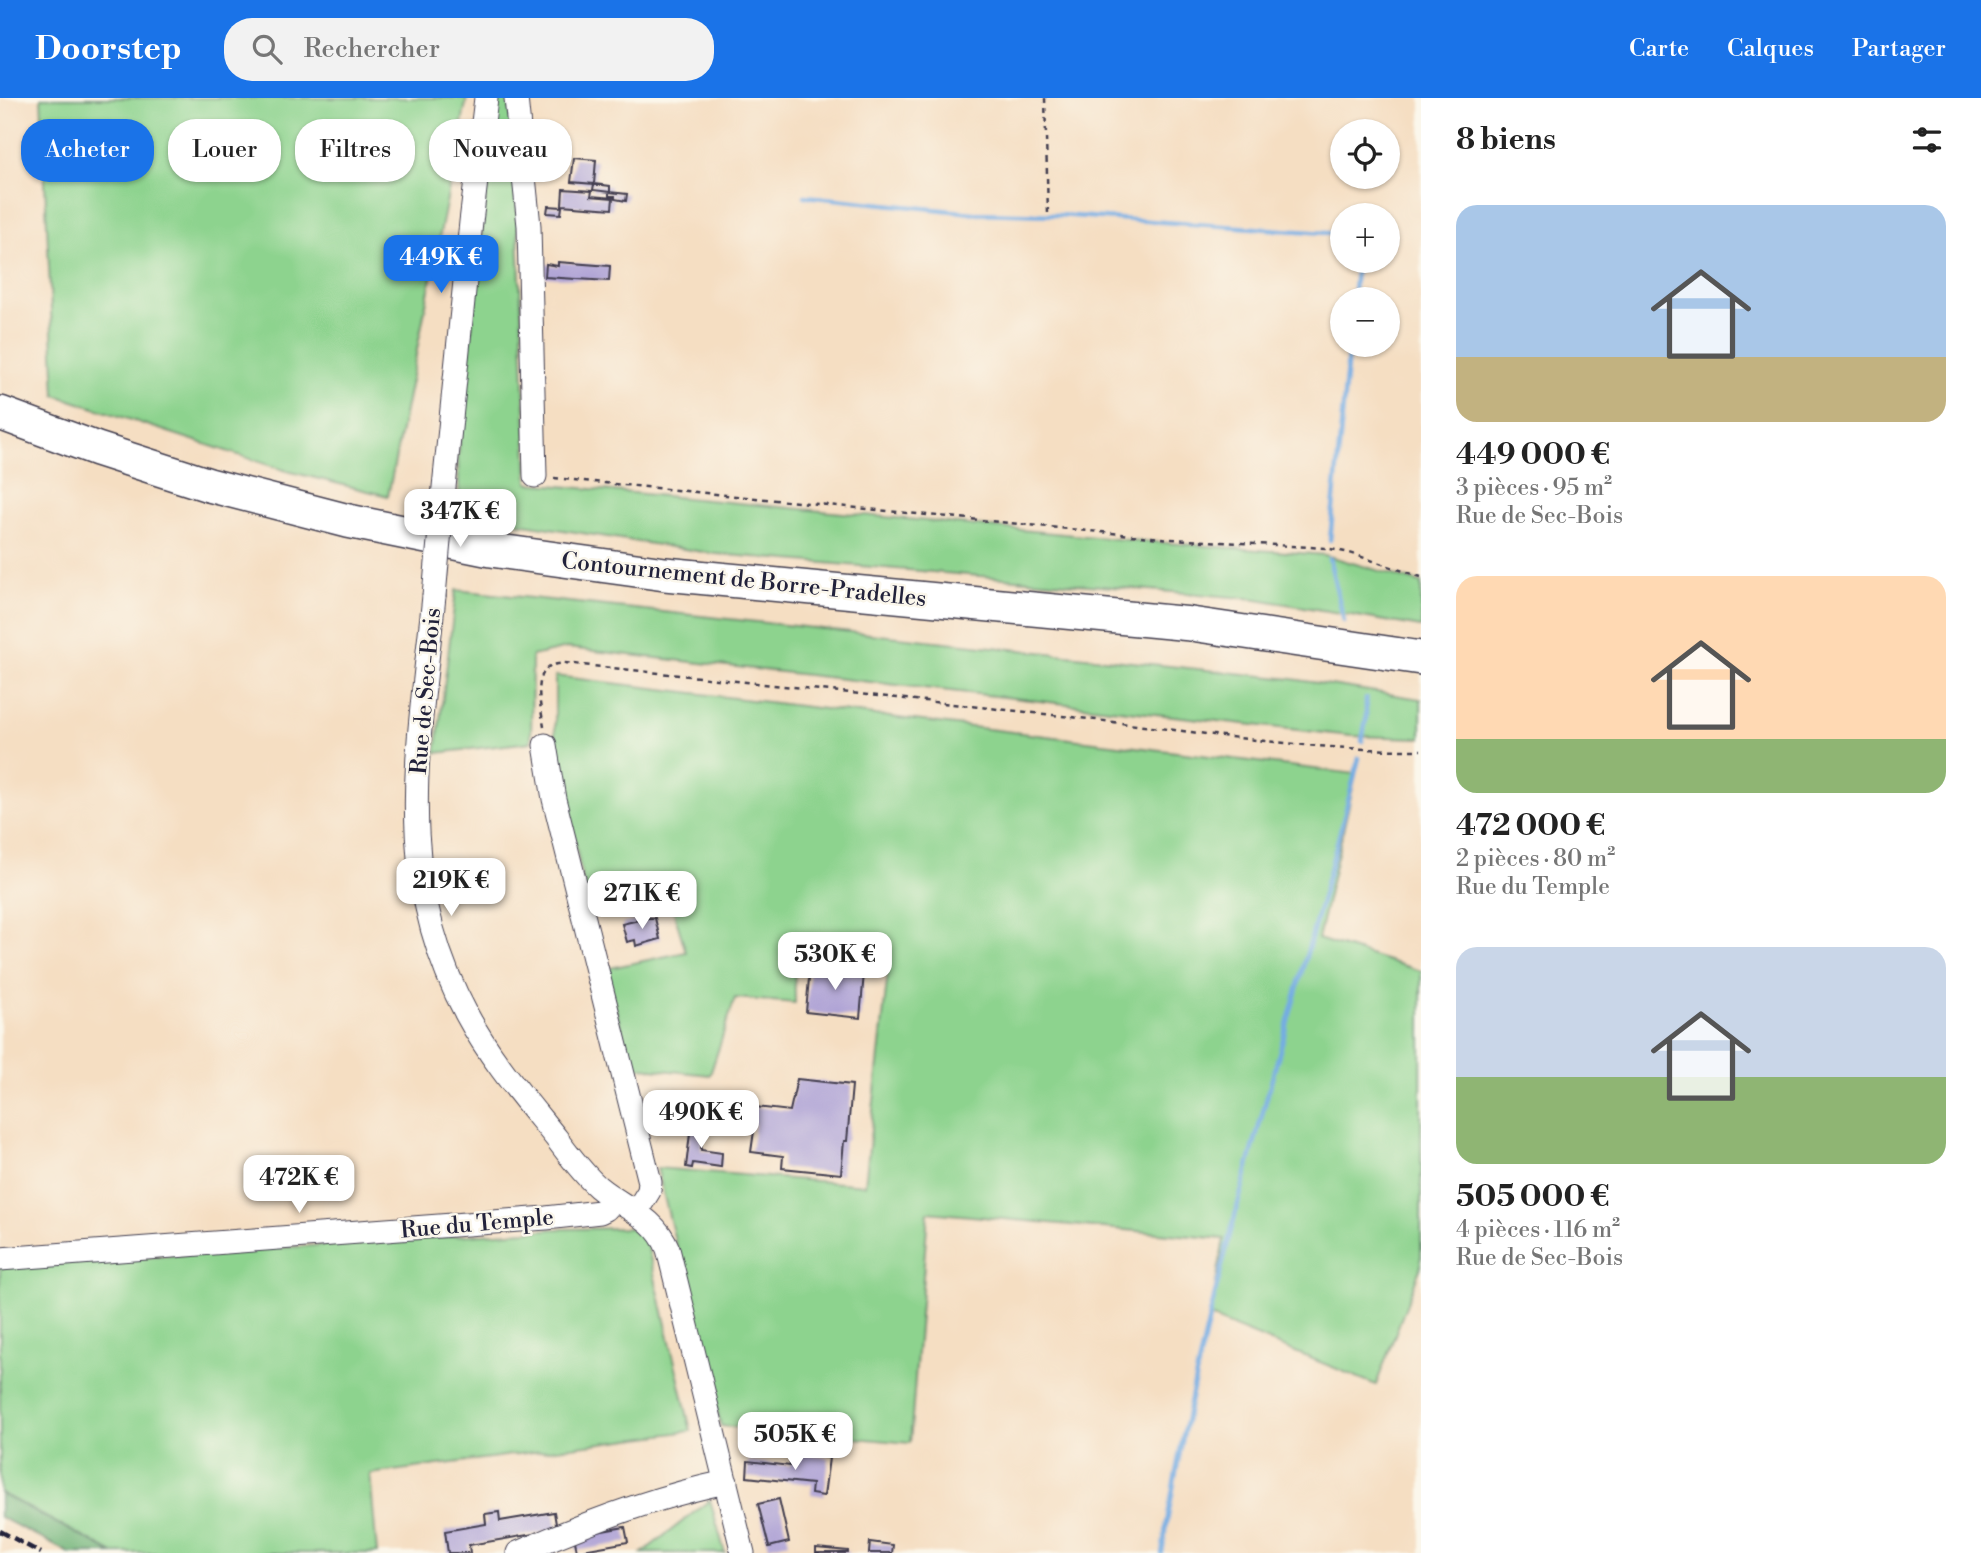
<!DOCTYPE html>
<html lang="fr">
<meta charset="utf-8">
<style>
body{margin:0;font-family:"Libre Bodoni",serif;background:#f2f2f2;color:#222;height:100vh;display:flex;flex-direction:column;font-size:26px;white-space:nowrap}
*{box-sizing:border-box;margin:0}
p{font-size:23px;color:#767676}
.icon{flex:none;width:38px;height:38px;fill:none;stroke:currentColor;stroke-width:2;stroke-linecap:round;stroke-linejoin:round}
.map{position:relative;flex:1;overflow:hidden}
.sheet{display:flex;flex-direction:column;background:#fff;width:560px}
.sheet>*{flex:none}
.hud{position:absolute;left:21px;top:21px;width:665px;height:63px;display:flex;gap:14px}
.buttons{position:absolute;left:1330px;top:21px;display:grid;gap:14px}
.buttons a{display:grid;place-items:center;width:70px;height:70px;border-radius:50%;background:#fff;box-shadow:0 2px 5px #0004;font-size:35px}
.price{position:absolute;translate:-50% -60px;padding:0 16px;border-radius:14px;background:#fff;color:#222;font-size:23px;line-height:46px;filter:drop-shadow(0 2px 4px #0008)}
.price::after{content:'';position:absolute;left:50%;top:42px;width:21px;height:16px;margin-left:-10px;background:inherit;clip-path:polygon(0 0,100% 0,50% 100%)}
.price.active{background:#1a73e8;color:#fff}
ul{padding:0;list-style:none}
li{display:grid;align-content:center;gap:14px;height:371px;padding:0 35px}
li span{display:grid;place-items:center;height:217px;border-radius:21px;color:#555}
li>.icon{margin-inline-start:auto}
span .icon{width:126px;height:126px;fill:#fffc;stroke-width:1}
li b{font-size:30px}
h2{display:flex;justify-content:space-between;align-items:center;height:84px;padding:0 35px;font-size:30px}
.tag{padding:0 24px;border-radius:28px;background:#fff;box-shadow:0 2px 5px #0004;font-size:24px;line-height:63px}
.tag.active{background:#1a73e8;color:#fff}
header{display:flex;align-items:center;gap:42px;box-sizing:border-box;height:98px;padding:0 35px;background:#1a73e8;color:#fff}
header strong{font-size:33px}
nav{display:flex;gap:38px;margin-inline-start:auto;font-size:24px}
.search{width:490px;height:63px;background:#f2f2f2;display:flex;align-items:center;gap:18px;box-sizing:border-box;padding:0 24px;border-radius:28px;color:#767676;font-size:26px}
main{display:flex;flex:1;min-height:0}
.map>svg:first-child{display:block}
.green{fill:#8dd38e;stroke:#587a64;stroke-width:2}
.forest{fill:#72b579;stroke:#4a6c5a;stroke-width:2}
.lines{fill:none;stroke-linecap:round;stroke-linejoin:round}
.stream{stroke:#73ace3;stroke-width:4.5}
.building{fill:#afa3d5}
.minor-casing{stroke:#423e4f;stroke-width:25}
.highway-casing{stroke:#423e4f;stroke-width:36}
.path{stroke:#423e4f;stroke-width:2.5;stroke-dasharray:5 5;stroke-linecap:butt}
.minor{stroke:#fff;stroke-width:23}
.highway{stroke:#fff;stroke-width:33}
.rail{stroke:#22223b;stroke-width:4.5;stroke-dasharray:10 5;stroke-linecap:butt}
.minor-bridge-casing{stroke:#423e4f;stroke-width:25;stroke-linecap:butt}
.minor-bridge{stroke:#fff;stroke-width:23}
.labels{text-anchor:middle;stroke-width:5;stroke-linejoin:round;paint-order:stroke}
.street-label{font-size:23px;fill:#22223b;stroke:#fbf7ec}
</style>
<header>
<strong>Doorstep</strong>
<div class="search"><svg class="icon" aria-label="search" viewBox="0 0 24 24"><circle cx="10" cy="10" r="6"/><path d="M15 15l6 6"/></svg>Rechercher</div>
<nav><a>Carte</a><a>Calques</a><a>Partager</a></nav>
</header>
<main>
<div class="map">
<svg width="1421" height="1455" viewBox="0 0 1421 1455">
<rect width="100%" height="100%" fill="#fbf7ec"/>
<filter id="ink" filterUnits="userSpaceOnUse"><feTurbulence type="fractalNoise" baseFrequency=".0143" numOctaves="2"/><feDisplacementMap in="SourceGraphic" scale="14" xChannelSelector="R" yChannelSelector="G"/><feConvolveMatrix kernelMatrix="1 2 1 2 8 2 1 2 1" color-interpolation-filters="sRGB"/></filter>
<filter id="wash" filterUnits="userSpaceOnUse"><feTurbulence type="fractalNoise" baseFrequency=".00686" numOctaves="4" result="noise"/><feDisplacementMap in="SourceGraphic" scale="28" xChannelSelector="R" yChannelSelector="G"/><feGaussianBlur stdDeviation="1.57" result="paint"/><feColorMatrix in="noise" values="0 0 0 0 0 0 0 0 0 0 0 0 0 0 0 0 0 1.4 0 .05"/><feComposite in="paint" operator="in"/></filter>
<g filter="url(#wash)">
<rect width="100%" height="100%" fill="#f5dec2"/>
<path class="green" d="M 41,0 L 467,0 L 388,398 L 287,373 L 55,297 Z
M 496,0 L 509,0 L 517,107 L 528,385 L 1116,441 L 1325,457 L 1421,485 L 1421,529 L 1257,501 L 716,456 L 460,416 L 458,361 Z
M 456,492 L 1292,581 L 1421,601 L 1421,640 L 1351,638 L 567,550 L 532,558 L 531,644 L 436,655 Z
M 555,578 L 1356,676 L 1318,841 L 1421,873 L 1421,1168 L 1376,1287 L 1210,1219 L 1224,1141 L 928,1114 L 910,1345 L 721,1328 L 657,1070 L 865,1087 L 889,864 L 794,851 L 795,905 L 735,900 L 710,977 L 632,969 L 605,871 L 686,854 L 669,798 L 586,799 L 555,644 Z
M 638,1130 L 648,1150 L 691,1333 L 370,1376 L 377,1455 L 113,1455 L 0,1395 L 0,1169 L 555,1131 Z
M 710,1402 L 725,1455 L 642,1455 Z"/>
<path class="forest" d="M 0,1395 L 113,1455 L 69,1455 L 0,1419 Z"/>
<g class="lines">
<path class="stream" d="M 805,98 L 973,115 L 1058,117 L 1342,136
M 1353,201 L 1357,163
M 1330,442 L 1349,247
M 1329,460 L 1344,523
M 1362,643 L 1366,621 L 1366,600
M 1162,1455 C 1204,1185 1293,924 1359,660"/>
</g>
<g id="blocks">
<path class="building" d="M 574,60 L 596,62 L 594,86 L 610,88 L 610,94 L 593,92 L 594,86 L 571,84 Z
M 563,91 L 592,93 L 591,98 L 613,100 L 612,111 L 562,107 Z
M 609,94 L 627,96 L 626,103 L 615,101 L 615,98 L 609,98 Z
M 548,108 L 562,109 L 561,116 L 547,115 Z
M 558,164 L 610,168 L 609,183 L 545,179 L 546,166 L 558,168 Z
M 647,820 L 655,820 L 660,841 L 636,848 L 635,842 L 627,844 L 622,826 Z
M 810,869 L 864,875 L 860,920 L 806,914 Z
M 797,981 L 852,987 L 847,1043 L 844,1043 L 841,1076 L 782,1070 L 783,1058 L 751,1054 L 755,1026 L 704,1019 L 707,994 L 727,996 L 726,1003 L 730,1003 L 730,1006 L 790,1013 Z
M 691,1027 L 704,1028 L 701,1052 L 722,1055 L 721,1069 L 693,1065 L 692,1070 L 686,1069 Z
M 792,1355 L 829,1360 L 824,1398 L 811,1396 L 812,1386 L 747,1379 L 748,1363 L 790,1368 Z
M 779,1401 L 789,1444 L 769,1449 L 758,1406 Z
M 499,1414 L 500,1423 L 554,1414 L 557,1432 L 469,1447 L 470,1455 L 448,1455 L 445,1433 L 486,1426 L 485,1416 Z
M 625,1429 L 628,1444 L 577,1453 L 574,1438 Z
M 870,1444 L 893,1447 L 892,1455 L 869,1455 Z
M 816,1450 L 848,1453 L 848,1455 L 816,1455 Z"/>
</g>
</g>
<g filter="url(#ink)">
<use href="#blocks" fill-opacity="0" stroke="#423e4f" stroke-width="2"/>
<g class="lines">
<defs>
<path id="minor" d="M 516,0 L 529,128 L 535,378
M 443,399 L 471,124 L 486,0
M 434,498 C 419,648 391,777 467,917 C 491,962 525,1001 557,1041 C 570,1058 582,1075 598,1089 C 623,1110 655,1118 668,1151 L 743,1455
M 545,647 L 554,701 L 650,1084 L 649,1093 L 636,1114
M 0,1161 L 546,1120 L 600,1114 L 606,1111 L 615,1101
M 518,1455 C 585,1425 654,1399 726,1384"/>
<path id="highway" d="M 0,315 L 97,351 L 209,387 L 348,423 L 491,452 L 665,476 L 1191,526 L 1421,560"/>
</defs>
<use href="#minor" class="minor-casing"/>
<use href="#highway" class="highway-casing"/>
<path class="path" d="M 1045,0 L 1048,116
M 554,380 L 1171,441 L 1326,450 L 1350,455 L 1421,479
M 544,629 C 541,609 532,579 551,567 L 564,565 C 727,582 890,599 1053,617 C 1175,630 1298,653 1421,652"/>
<use href="#minor" class="minor"/>
<use href="#highway" class="highway"/>
<path class="rail" d="M 0,1433 L 41,1455"/>
<defs>
<path id="minor-bridge" d="M 434,498 L 443,399"/>
</defs>
<use href="#minor-bridge" class="minor-bridge-casing"/>
<use href="#minor-bridge" class="minor-bridge"/>
</g>
</g>
<g class="labels">
<g class="street-label">
<text transform="translate(744 481) rotate(6)" y="8">Contournement de Borre-Pradelles</text>
<text transform="translate(425 593) rotate(-85)" y="8">Rue de Sec-Bois</text>
<text transform="translate(477 1125) rotate(-5)" y="8">Rue du Temple</text>
</g>
</g>
</svg>
<div class="buttons">
<a><svg class="icon" aria-label="locate" viewBox="0 0 24 24"><circle cx="12" cy="12" r="6"/><path d="M12 2v4M12 18v4M2 12h4M18 12h4"/></svg></a>
<a>+</a>
<a>−</a>
</div>
<b class="price active" style="left:441px;top:197px">449K €</b>
<b class="price" style="left:460px;top:451px">347K €</b>
<b class="price" style="left:451px;top:820px">219K €</b>
<b class="price" style="left:642px;top:833px">271K €</b>
<b class="price" style="left:835px;top:894px">530K €</b>
<b class="price" style="left:701px;top:1052px">490K €</b>
<b class="price" style="left:299px;top:1117px">472K €</b>
<b class="price" style="left:795px;top:1374px">505K €</b>
<div class="hud">
<a class="tag active">Acheter</a>
<a class="tag">Louer</a>
<a class="tag">Filtres</a>
<a class="tag">Nouveau</a>
</div>
</div>
<section class="sheet">
<h2>8 biens<svg class="icon" aria-label="filters" viewBox="0 0 24 24"><path d="M4 7h16M4 17h16"/><circle cx="9" cy="7" r="2"/><circle cx="15" cy="17" r="2"/></svg></h2>
<ul>
<li><span style="background:linear-gradient(#a9c7e8 70%,#c2b280 0)"><svg class="icon" aria-label="home" viewBox="0 0 24 24"><path d="M3 11l9-7 9 7M6 9v11h12V9"/></svg></span><div><b>449 000 €</b><p>3 pièces · 95 m²</p><p>Rue de Sec-Bois</p></div></li>
<li><span style="background:linear-gradient(#ffd9b3 75%,#8fb573 0)"><svg class="icon" aria-label="home" viewBox="0 0 24 24"><path d="M3 11l9-7 9 7M6 9v11h12V9"/></svg></span><div><b>472 000 €</b><p>2 pièces · 80 m²</p><p>Rue du Temple</p></div></li>
<li><span style="background:linear-gradient(#c9d6e8 60%,#8fb573 0)"><svg class="icon" aria-label="home" viewBox="0 0 24 24"><path d="M3 11l9-7 9 7M6 9v11h12V9"/></svg></span><div><b>505 000 €</b><p>4 pièces · 116 m²</p><p>Rue de Sec-Bois</p></div></li>
</ul>
</section>
</main>
